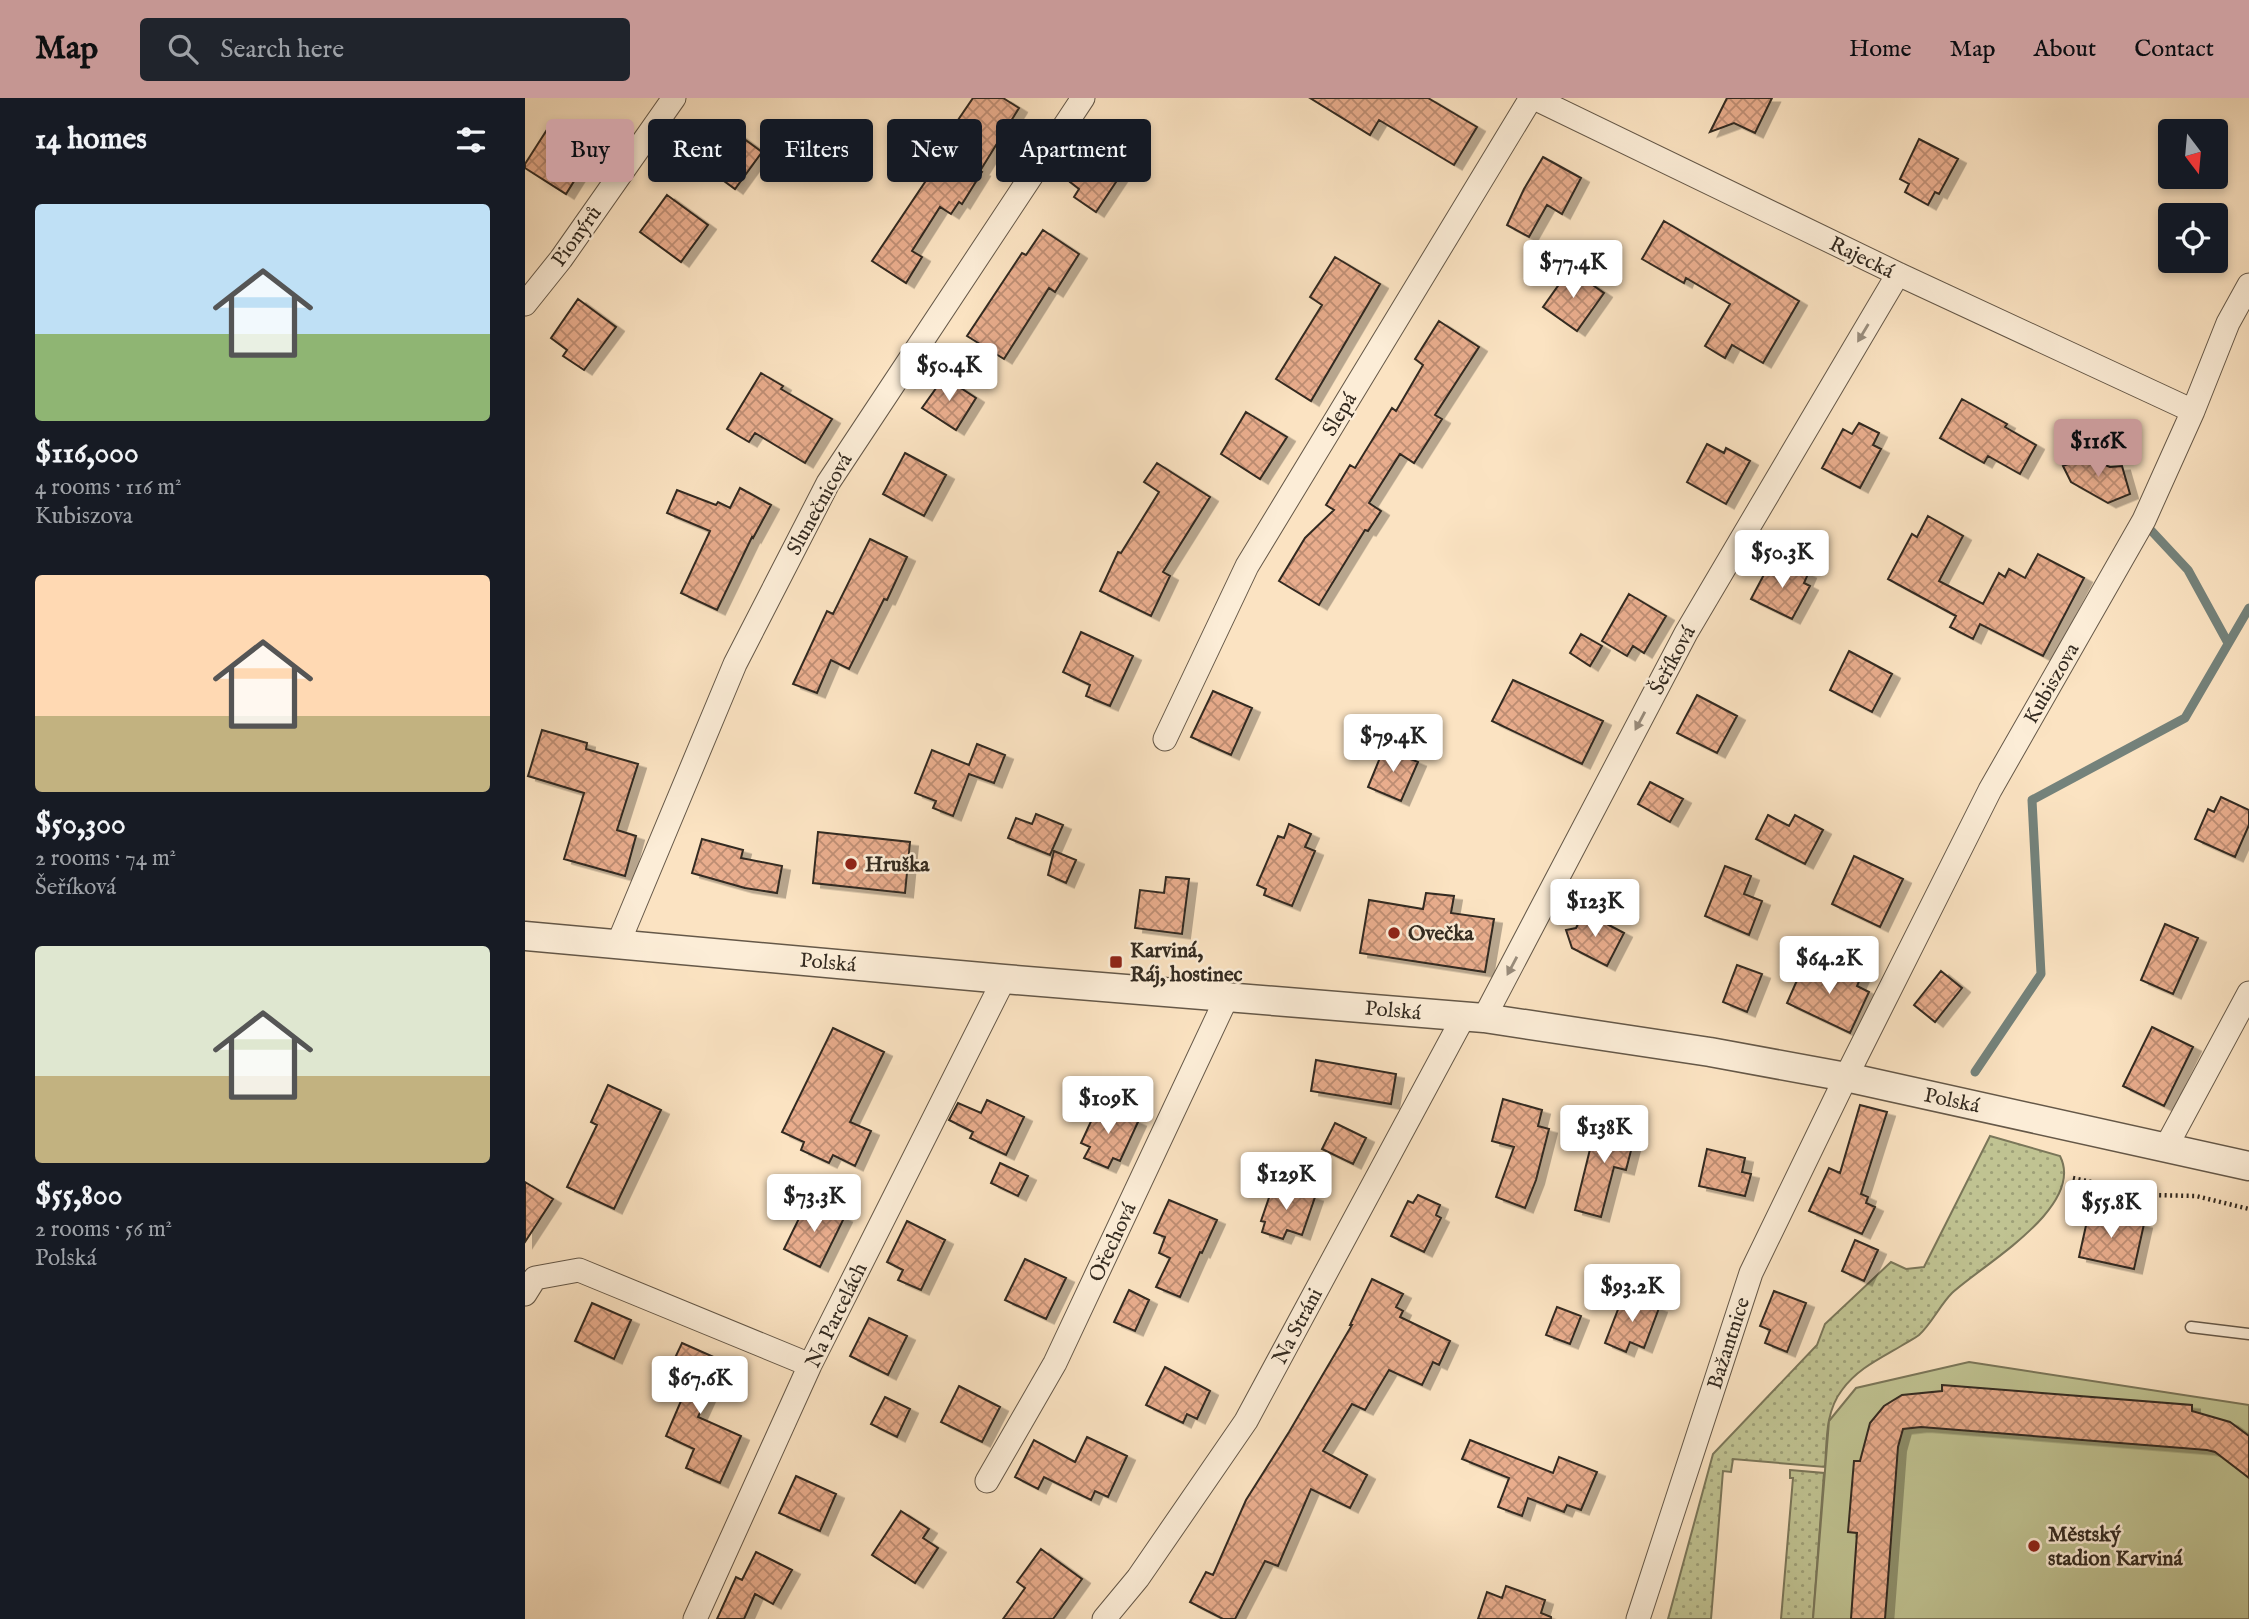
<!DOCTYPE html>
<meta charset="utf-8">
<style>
body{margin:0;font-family:"IM FELL English",serif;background:#20242c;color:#f1f3f6;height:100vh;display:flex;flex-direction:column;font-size:26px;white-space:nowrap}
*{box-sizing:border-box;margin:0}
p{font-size:23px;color:#9ea1a6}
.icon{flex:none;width:38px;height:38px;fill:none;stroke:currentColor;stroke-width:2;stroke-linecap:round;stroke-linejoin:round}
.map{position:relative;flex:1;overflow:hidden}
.drawer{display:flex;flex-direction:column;background:#171b24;width:525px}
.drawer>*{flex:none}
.hud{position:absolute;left:21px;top:21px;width:665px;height:63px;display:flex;gap:14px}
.needle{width:46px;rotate:164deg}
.fabs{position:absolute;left:1633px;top:21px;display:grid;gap:14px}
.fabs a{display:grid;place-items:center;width:70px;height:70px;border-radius:7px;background:#171b24;box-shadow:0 4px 10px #0003;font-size:35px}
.price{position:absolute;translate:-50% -60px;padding:0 16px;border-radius:7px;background:#fff;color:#222;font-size:23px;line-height:46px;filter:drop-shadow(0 2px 4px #0008)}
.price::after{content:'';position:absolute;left:50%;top:42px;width:21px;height:16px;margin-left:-10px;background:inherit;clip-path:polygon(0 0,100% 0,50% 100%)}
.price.selected{background:#c59692;color:#111}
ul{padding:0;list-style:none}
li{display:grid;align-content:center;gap:14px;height:371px;padding:0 35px}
li span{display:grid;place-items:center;height:217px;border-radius:7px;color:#555}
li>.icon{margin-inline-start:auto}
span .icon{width:126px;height:126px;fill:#fffc;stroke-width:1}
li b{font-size:30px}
h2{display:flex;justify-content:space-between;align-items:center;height:84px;padding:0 35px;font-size:30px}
.tag{padding:0 24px;border-radius:7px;background:#171b24;box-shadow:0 4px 10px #0003;font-size:24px;line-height:63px}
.tag.selected{background:#c59692;color:#111}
header{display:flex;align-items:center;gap:42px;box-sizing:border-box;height:98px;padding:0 35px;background:#c59692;color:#111}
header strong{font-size:33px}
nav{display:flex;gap:38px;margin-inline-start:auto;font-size:24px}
.search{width:490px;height:63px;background:#20242c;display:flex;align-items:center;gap:18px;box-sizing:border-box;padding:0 24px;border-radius:7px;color:#9ea1a6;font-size:26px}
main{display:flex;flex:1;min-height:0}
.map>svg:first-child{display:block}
.green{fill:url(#green-dots);stroke:#7a7659;stroke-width:2}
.pitch{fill:#c0c392;stroke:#7a7659;stroke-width:2}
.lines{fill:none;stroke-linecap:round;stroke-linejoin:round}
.stream{stroke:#74827b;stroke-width:9}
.building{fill:url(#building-cross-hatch);stroke:#332a20;stroke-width:2;filter:url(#shadow)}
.service-casing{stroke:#655848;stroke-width:13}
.minor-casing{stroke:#655848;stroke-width:25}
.tertiary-casing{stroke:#655848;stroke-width:31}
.path{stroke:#332a20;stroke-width:4.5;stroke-dasharray:2 3.5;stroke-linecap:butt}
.service{stroke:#fcedd7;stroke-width:10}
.minor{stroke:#fcedd7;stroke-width:23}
.tertiary{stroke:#fcedd7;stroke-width:28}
.oneway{fill:#988c7c}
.poi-dot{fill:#8f2418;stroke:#fcedd7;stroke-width:2.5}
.labels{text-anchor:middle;stroke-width:5;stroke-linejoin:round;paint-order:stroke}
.street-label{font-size:21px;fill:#332a20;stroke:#fcedd7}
.poi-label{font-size:21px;font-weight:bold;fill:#332a20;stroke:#fcedd7;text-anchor:start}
</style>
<header>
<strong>Map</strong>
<div class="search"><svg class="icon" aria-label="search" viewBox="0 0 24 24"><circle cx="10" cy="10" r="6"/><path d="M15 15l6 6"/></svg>Search here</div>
<nav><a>Home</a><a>Map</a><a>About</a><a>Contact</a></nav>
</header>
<main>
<section class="drawer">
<h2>14 homes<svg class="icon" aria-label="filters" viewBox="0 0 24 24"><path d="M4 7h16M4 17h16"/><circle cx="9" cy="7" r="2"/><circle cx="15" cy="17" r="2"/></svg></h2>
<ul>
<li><span style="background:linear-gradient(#bfe0f5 60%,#8fb573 0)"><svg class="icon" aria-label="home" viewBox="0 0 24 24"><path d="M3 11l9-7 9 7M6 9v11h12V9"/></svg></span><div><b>$116,000</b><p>4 rooms · 116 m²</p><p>Kubiszova</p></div></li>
<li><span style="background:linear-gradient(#ffd9b3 65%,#c2b280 0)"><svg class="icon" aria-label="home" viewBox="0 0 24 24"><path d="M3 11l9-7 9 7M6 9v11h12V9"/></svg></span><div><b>$50,300</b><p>2 rooms · 74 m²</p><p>Šeříková</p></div></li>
<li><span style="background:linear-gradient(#dfe7d0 60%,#c2b280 0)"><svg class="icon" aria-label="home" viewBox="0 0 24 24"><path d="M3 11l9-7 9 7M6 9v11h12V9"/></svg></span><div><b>$55,800</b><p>2 rooms · 56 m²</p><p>Polská</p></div></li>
</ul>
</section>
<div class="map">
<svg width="1724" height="1521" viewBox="0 0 1724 1521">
<defs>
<pattern id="green-dots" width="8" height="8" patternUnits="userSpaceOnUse" patternTransform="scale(1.75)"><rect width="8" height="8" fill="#c0c392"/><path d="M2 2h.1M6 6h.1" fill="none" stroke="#9d9f77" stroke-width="1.8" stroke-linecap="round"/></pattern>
<pattern id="building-cross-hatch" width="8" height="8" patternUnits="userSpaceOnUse" patternTransform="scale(1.75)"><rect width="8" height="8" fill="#e9ad8d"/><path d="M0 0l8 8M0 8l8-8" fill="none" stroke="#bd8d73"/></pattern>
<filter id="shadow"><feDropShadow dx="8" dy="4.5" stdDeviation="0" flood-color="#0004"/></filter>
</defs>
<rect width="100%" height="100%" fill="#fbe3c2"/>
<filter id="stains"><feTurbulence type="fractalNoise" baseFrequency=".00286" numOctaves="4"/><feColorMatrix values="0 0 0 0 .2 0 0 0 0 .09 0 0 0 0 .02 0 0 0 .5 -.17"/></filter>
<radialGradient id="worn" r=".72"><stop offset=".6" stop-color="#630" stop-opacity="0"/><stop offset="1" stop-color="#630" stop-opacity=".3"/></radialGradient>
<path class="green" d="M 1465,1038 L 1535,1058 C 1561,1109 1457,1167 1427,1195 C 1415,1207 1407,1225 1394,1237 C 1389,1241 1382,1244 1376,1248 C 1354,1261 1332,1271 1317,1292 C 1300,1314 1302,1343 1300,1369 L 1208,1361 L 1206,1374 L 1198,1373 L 1186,1521 L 1143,1521 L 1188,1356 L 1292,1247 L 1300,1226 L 1366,1164 L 1381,1171 L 1399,1169 Z
M 1265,1372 L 1299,1375 L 1288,1521 L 1256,1521 L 1268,1380 L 1265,1380 Z"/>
<path class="pitch" d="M 1444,1264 L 1724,1307 L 1724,1521 L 1288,1521 L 1304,1323 L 1331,1290 Z"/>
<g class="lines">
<path class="stream" d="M 1621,427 L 1663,472 L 1703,545
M 1450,974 L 1516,876 L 1507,702 L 1660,620 L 1724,510"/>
</g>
<path class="building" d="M 448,0 L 478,0 L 494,10 L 455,73 L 457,74 L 437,106 L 434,104 L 426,116 L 415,109 L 387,153 L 397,159 L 381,185 L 347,163 L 439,26 L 433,22 Z
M 785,0 L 903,0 L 952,29 L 929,67 L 854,22 L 845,37 Z
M 1202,0 L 1247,0 L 1230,35 L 1209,25 L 1185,34 Z
M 196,24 L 237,54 L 210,91 L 169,61 Z
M 23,30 L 33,36 L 35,33 L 56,45 L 54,48 L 66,56 L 41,96 L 0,70 L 0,66 Z
M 1394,41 L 1433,61 L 1414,96 L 1410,94 L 1403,107 L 1380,94 L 1384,86 L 1375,81 Z
M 564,56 L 595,78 L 571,114 L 549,99 L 554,91 L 545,84 Z
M 1018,59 L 1056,80 L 1037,116 L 1022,107 L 1004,139 L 982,127 L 999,91 Z
M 142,97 L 183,127 L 156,164 L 115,134 Z
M 1139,123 L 1274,203 L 1238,265 L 1207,247 L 1200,260 L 1180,248 L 1205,206 L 1161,180 L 1159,185 L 1117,161 Z
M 518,132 L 554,156 L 530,194 L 524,190 L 479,261 L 442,238 L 497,155 L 501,157 Z
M 810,159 L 855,186 L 786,303 L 751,281 L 797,207 L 785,199 Z
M 1045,171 L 1079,195 L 1052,233 L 1018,209 Z
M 53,201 L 91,229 L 59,272 L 38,258 L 42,252 L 26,240 Z
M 914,223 L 954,249 L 910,317 L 917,321 L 889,365 L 875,356 L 844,405 L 856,413 L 843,433 L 840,432 L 794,507 L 754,483 L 780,440 L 809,412 L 801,407 L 825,367 L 830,370 L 867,310 L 871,313 L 898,267 L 890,261 Z
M 236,275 L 258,288 L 256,291 L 307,321 L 280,365 L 230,335 L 224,344 L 202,331 Z
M 419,279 L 451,300 L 431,332 L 397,310 Z
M 1437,301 L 1482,326 L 1480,329 L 1511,347 L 1495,376 L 1463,358 L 1459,365 L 1415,340 Z
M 721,314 L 762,339 L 735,381 L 696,356 Z
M 1334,325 L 1354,335 L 1348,347 L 1356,351 L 1335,390 L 1297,370 L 1318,331 L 1327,336 Z
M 1182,346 L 1199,355 L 1201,350 L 1225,363 L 1201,406 L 1162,384 Z
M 380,355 L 421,377 L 399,418 L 358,396 Z
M 1560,359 L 1585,369 L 1597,368 L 1605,396 L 1583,405 L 1546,384 L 1538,368 Z
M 632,365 L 685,399 L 638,474 L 645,478 L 626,518 L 575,493 L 593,454 L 596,455 L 634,394 L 619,384 Z
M 215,390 L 246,407 L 228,440 L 227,439 L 192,512 L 156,495 L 185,433 L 142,415 L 152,392 L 191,407 L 193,404 L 205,410 Z
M 1403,418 L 1438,438 L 1414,483 L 1458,506 L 1474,475 L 1480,479 L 1484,471 L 1500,480 L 1513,456 L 1559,480 L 1518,558 L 1455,526 L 1448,541 L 1425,529 L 1431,518 L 1363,481 L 1387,436 L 1392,439 Z
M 345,441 L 382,459 L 362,502 L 359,501 L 324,571 L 306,562 L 292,595 L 268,586 L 302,513 L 308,516 Z
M 1262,465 L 1283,476 L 1279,485 L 1285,488 L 1267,521 L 1226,501 L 1244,467 L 1257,474 Z
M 1104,496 L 1141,518 L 1119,555 L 1108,548 L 1102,558 L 1077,543 Z
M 556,534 L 608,558 L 585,608 L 561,598 L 565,587 L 538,574 Z
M 1056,536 L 1077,548 L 1065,568 L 1045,555 Z
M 1324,553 L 1367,576 L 1347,614 L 1305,592 Z
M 988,582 L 1078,623 L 1057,666 L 967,623 Z
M 688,593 L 727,610 L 706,657 L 666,639 Z
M 1172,597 L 1212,618 L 1192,655 L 1152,635 Z
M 17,632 L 62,645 L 61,651 L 113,666 L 92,732 L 111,738 L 100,778 L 39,761 L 59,695 L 3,678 Z
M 452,646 L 480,657 L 469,685 L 444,676 L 428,718 L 408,710 L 411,703 L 390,695 L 407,652 L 444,667 Z
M 859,650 L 893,664 L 876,703 L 843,689 Z
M 1125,684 L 1158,701 L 1145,724 L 1113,706 Z
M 1696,699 L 1724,712 L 1724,727 L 1710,759 L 1670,741 L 1683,711 L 1689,714 Z
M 511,716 L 538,727 L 525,757 L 483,740 L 491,720 L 507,726 Z
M 1243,717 L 1264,728 L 1270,717 L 1298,732 L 1280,766 L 1231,741 Z
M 764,726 L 786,736 L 780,749 L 790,753 L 767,808 L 739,797 L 741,791 L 732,787 L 753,738 L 759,740 Z
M 293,734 L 385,744 L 380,795 L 288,785 Z
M 177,741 L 218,752 L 216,760 L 257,768 L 252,795 L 220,790 L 167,775 Z
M 529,753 L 551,762 L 541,785 L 523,777 Z
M 1329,758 L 1378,781 L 1355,829 L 1307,806 Z
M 1200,768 L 1226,778 L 1219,796 L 1237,803 L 1224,837 L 1180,818 Z
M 641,779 L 664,781 L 657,836 L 610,830 L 615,792 L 639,795 Z
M 901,795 L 929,798 L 926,815 L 969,821 L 960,874 L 835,855 L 844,802 L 898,811 Z
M 1059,814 L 1099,835 L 1082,868 L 1047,850 L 1041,832 L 1051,830 Z
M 1640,826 L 1673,840 L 1648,896 L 1616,882 Z
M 1280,864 L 1309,878 L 1313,869 L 1336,879 L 1332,888 L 1344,894 L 1325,935 L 1262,905 Z
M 1212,867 L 1237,876 L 1222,914 L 1198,904 Z
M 1416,873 L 1437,890 L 1410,924 L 1389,907 Z
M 1627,929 L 1668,949 L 1639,1008 L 1598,988 Z
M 308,930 L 359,954 L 325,1024 L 346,1033 L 330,1068 L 308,1057 L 304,1065 L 276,1052 L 279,1044 L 257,1034 Z
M 791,962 L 871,976 L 866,1006 L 786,993 Z
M 83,987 L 136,1012 L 89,1111 L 42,1089 L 72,1027 L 66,1024 Z
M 978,1001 L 1017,1012 L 1013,1028 L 1024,1031 L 1011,1082 L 1000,1110 L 971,1099 L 989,1049 L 967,1043 Z
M 462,1002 L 499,1019 L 481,1057 L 445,1040 L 448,1034 L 424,1022 L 433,1005 L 456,1015 Z
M 574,1006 L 613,1024 L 595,1063 L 588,1060 L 583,1070 L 559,1060 L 565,1049 L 556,1045 Z
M 1335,1007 L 1362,1014 L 1336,1096 L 1343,1099 L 1341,1105 L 1350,1109 L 1337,1136 L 1284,1113 L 1304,1070 L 1315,1075 Z
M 1072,1023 L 1111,1033 L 1101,1072 L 1089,1069 L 1076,1119 L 1050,1112 Z
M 810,1025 L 841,1040 L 828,1066 L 797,1051 Z
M 1182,1051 L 1220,1060 L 1217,1074 L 1226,1076 L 1220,1098 L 1174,1088 Z
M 475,1065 L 503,1078 L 493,1098 L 466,1085 Z
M 0,1084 L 28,1101 L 0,1144 Z
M 749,1085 L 790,1099 L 777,1137 L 762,1132 L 758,1141 L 737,1134 L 740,1124 L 736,1123 Z
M 893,1097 L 915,1107 L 911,1117 L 916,1120 L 899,1154 L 866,1138 L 883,1103 L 888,1105 Z
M 283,1102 L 319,1120 L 295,1169 L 259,1151 Z
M 644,1102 L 692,1122 L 677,1155 L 675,1154 L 655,1199 L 631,1189 L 645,1160 L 634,1155 L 640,1139 L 629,1135 Z
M 1564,1114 L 1619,1126 L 1609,1171 L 1554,1159 Z
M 382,1123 L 420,1142 L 396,1192 L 373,1182 L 378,1172 L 362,1164 Z
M 1330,1142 L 1353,1152 L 1339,1183 L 1317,1173 Z
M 500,1161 L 541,1180 L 521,1221 L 480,1202 Z
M 847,1181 L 878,1196 L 871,1209 L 878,1213 L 875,1219 L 925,1243 L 914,1267 L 908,1264 L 897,1287 L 864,1272 L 840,1312 L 827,1306 L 798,1353 L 842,1377 L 825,1410 L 786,1391 L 753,1468 L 740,1463 L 710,1521 L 698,1521 L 665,1504 L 681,1474 L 688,1477 L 721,1402 L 764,1334 L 827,1227 L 825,1227 Z
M 604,1192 L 624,1202 L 610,1233 L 589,1224 Z
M 1249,1193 L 1281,1205 L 1262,1254 L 1240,1245 L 1245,1232 L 1235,1228 Z
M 1099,1196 L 1134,1210 L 1119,1250 L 1105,1244 L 1101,1254 L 1080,1245 Z
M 67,1205 L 106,1222 L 89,1261 L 50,1243 Z
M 1032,1209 L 1056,1218 L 1045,1246 L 1021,1237 Z
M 344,1220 L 382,1238 L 363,1277 L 325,1258 Z
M 157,1245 L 191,1260 L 187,1270 L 194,1273 L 173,1319 L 216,1338 L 195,1385 L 161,1370 L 169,1351 L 141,1338 L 162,1289 L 141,1279 Z
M 640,1269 L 685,1293 L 672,1321 L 662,1316 L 658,1325 L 621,1307 Z
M 1417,1287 L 1667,1307 L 1667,1313 L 1705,1324 L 1724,1338 L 1724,1380 L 1690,1354 L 1682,1352 L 1396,1329 L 1378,1331 L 1373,1349 L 1360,1521 L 1326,1521 L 1332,1435 L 1323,1434 L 1329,1363 L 1335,1363 L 1345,1325 L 1359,1308 L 1377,1297 L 1417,1293 Z
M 434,1288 L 475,1309 L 457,1344 L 416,1324 Z
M 360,1299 L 385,1311 L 372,1339 L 346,1326 Z
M 562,1339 L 602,1358 L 583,1399 L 570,1393 L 566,1402 L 519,1379 L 513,1391 L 490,1379 L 509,1342 L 550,1364 Z
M 945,1342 L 1028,1375 L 1034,1359 L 1072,1374 L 1056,1412 L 1042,1407 L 1039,1414 L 1003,1400 L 997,1418 L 973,1409 L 984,1380 L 937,1361 Z
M 271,1378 L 311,1396 L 295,1433 L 254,1415 Z
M 376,1413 L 404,1431 L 398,1440 L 413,1450 L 390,1485 L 347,1457 Z
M 516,1451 L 557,1481 L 528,1521 L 478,1521 L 500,1490 L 492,1484 Z
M 231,1454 L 267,1472 L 248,1506 L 230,1496 L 219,1521 L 192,1521 L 211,1479 L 217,1482 Z
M 981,1488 L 1020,1502 L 1016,1515 L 1026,1519 L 1026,1521 L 953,1521 L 962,1494 L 977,1500 Z"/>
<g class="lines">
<defs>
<path id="service" d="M 1666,1229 L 1724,1236"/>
<path id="minor" d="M 1009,0 L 1373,176 L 1668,313
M 0,206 L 36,161 L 149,0
M 640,641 L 722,468 L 1006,0
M 93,846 L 210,566 L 303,385 L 558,0
M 959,920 L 1161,535 L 1373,176
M 1641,1049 L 1724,895
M 0,1196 L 10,1180 L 54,1172 L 285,1267
M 462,1383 L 530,1265 L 702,899
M 170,1521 L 285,1267 L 479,881
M 579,1521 L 613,1480 L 721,1323 L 939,918
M 1113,1521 L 1226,1175 L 1321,979 L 1465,692 L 1619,422 L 1668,313 L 1703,225 L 1724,187"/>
<path id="tertiary" d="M 0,838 L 479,881 L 959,920 L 1185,954 L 1321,979 L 1724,1068"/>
</defs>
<use href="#service" class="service-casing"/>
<use href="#minor" class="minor-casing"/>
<use href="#tertiary" class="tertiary-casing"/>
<path class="path" d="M 1548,1080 L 1625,1097 L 1671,1098 L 1724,1111"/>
<use href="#service" class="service"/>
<use href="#minor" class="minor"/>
<use href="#tertiary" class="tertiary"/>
</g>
<defs><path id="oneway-solid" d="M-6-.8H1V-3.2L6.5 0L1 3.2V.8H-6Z" transform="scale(1.75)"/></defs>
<g class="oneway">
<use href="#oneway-solid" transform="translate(1338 235) rotate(121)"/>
<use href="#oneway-solid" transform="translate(1115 623) rotate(118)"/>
<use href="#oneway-solid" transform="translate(987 868) rotate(118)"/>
</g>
<g class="poi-dot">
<circle cx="326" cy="766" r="7"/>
<circle cx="869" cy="835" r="7"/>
<rect x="584" y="857" width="14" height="14" rx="3.5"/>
<circle cx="1509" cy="1448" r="7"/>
</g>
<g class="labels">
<g class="street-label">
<text transform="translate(51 138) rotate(-54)" y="7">Pionýrů</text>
<text transform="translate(1337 159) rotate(26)" y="7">Rajecká</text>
<text transform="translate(814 316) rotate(-59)" y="7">Slepá</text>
<text transform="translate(294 406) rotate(-61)" y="7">Slunečnicová</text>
<text transform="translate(1147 562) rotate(-62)" y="7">Šeříková</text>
<text transform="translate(1526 585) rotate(-60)" y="7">Kubiszova</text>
<text transform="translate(303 864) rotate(5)" y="7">Polská</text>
<text transform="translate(868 912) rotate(5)" y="7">Polská</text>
<text transform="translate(1427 1002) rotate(12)" y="7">Polská</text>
<text transform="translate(587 1144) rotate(-65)" y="7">Ořechová</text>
<text transform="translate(311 1217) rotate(-64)" y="7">Na Parcelách</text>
<text transform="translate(772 1228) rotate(-62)" y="7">Na Stráni</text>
<text transform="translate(1203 1245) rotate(-72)" y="7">Bažantnice</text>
</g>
<g class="poi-label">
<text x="340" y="773">Hruška</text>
<text x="883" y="842">Ovečka</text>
<text x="605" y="859">Karviná,<tspan x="605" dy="24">Ráj, hostinec</tspan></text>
<text x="1523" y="1443">Městský<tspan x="1523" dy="24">stadion Karviná</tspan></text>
</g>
</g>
<rect width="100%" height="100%" filter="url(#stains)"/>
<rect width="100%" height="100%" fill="url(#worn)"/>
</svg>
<div class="fabs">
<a><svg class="needle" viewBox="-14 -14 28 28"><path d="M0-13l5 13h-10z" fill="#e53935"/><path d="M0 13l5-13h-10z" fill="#9ea1a6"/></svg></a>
<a><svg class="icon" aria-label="locate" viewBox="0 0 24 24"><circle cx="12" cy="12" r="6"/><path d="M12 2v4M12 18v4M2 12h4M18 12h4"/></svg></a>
</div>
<b class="price" style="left:1048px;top:202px">$77.4K</b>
<b class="price" style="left:424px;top:305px">$50.4K</b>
<b class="price selected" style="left:1573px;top:381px">$116K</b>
<b class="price" style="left:1257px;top:492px">$50.3K</b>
<b class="price" style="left:868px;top:676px">$79.4K</b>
<b class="price" style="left:1070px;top:841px">$123K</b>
<b class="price" style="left:1304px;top:898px">$64.2K</b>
<b class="price" style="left:583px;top:1038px">$109K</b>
<b class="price" style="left:1079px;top:1067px">$138K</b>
<b class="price" style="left:761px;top:1114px">$129K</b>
<b class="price" style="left:289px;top:1136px">$73.3K</b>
<b class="price" style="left:1586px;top:1142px">$55.8K</b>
<b class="price" style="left:1107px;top:1226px">$93.2K</b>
<b class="price" style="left:175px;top:1318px">$67.6K</b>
<div class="hud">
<a class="tag selected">Buy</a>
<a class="tag">Rent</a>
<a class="tag">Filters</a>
<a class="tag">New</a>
<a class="tag">Apartment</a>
</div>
</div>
</main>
